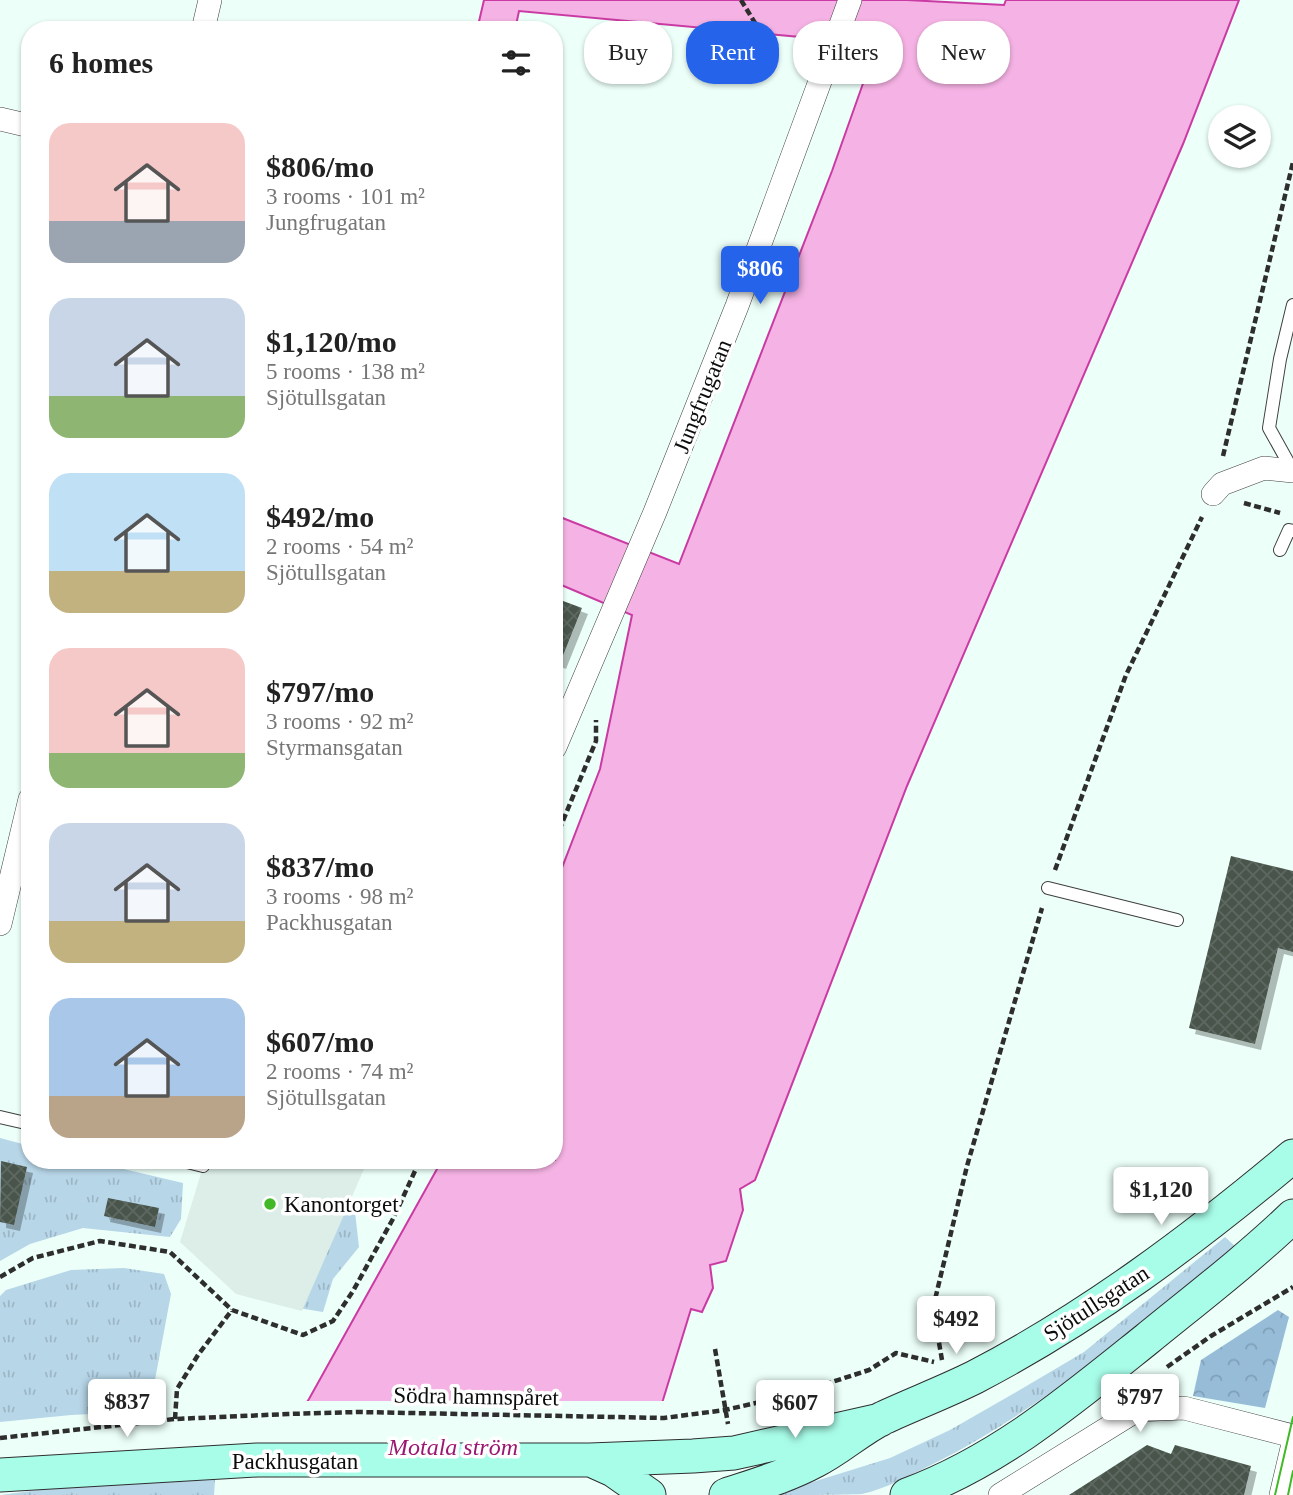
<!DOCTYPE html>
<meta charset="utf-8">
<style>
body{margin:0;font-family:"Times New Roman",serif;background:#f2f2f2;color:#222;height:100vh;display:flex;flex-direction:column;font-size:26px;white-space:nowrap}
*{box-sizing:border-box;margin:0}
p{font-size:23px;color:#767676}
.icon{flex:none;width:38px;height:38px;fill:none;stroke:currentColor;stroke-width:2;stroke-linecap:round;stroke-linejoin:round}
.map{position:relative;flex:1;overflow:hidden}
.details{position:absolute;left:21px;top:21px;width:542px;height:1148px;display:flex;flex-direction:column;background:#fff;border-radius:28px;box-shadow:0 2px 5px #0004}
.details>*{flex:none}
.hud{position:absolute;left:584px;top:21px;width:602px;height:63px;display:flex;gap:14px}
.fabs{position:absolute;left:1208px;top:105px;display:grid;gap:14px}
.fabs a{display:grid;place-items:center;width:63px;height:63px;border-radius:50%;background:#fff;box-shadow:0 2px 5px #0004;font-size:35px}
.price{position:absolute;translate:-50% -60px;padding:0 16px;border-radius:7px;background:#fff;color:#222;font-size:23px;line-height:46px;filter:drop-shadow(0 2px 4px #0008)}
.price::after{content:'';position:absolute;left:50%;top:42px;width:21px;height:16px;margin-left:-10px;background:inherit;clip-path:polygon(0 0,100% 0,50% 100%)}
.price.selected{background:#2563eb;color:#fff}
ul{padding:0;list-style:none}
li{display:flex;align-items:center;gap:21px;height:175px;padding:0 28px}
li span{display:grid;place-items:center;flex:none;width:196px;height:140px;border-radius:21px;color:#555}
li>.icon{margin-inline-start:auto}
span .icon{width:84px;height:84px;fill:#fffc;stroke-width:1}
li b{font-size:30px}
h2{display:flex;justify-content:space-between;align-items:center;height:84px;padding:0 28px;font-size:30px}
.tag{padding:0 24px;border-radius:28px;background:#fff;box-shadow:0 2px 5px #0004;font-size:24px;line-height:63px}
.tag.selected{background:#2563eb;color:#fff}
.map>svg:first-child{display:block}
.grass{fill:url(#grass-tufts)}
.forest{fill:url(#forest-crowns)}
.plaza{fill:#dceee7}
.water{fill:#f5b2e4;stroke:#ca3aa3;stroke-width:2}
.pier{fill:#ecfff9}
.building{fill:url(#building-cross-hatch);filter:url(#shadow)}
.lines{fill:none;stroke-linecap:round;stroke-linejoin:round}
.lane-casing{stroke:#3f3f3f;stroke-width:14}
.street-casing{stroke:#3f3f3f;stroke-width:24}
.secondary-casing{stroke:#2e2e2e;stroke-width:35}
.path{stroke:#2e2e2e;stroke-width:4.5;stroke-dasharray:7 3.5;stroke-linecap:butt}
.lane{stroke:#fff;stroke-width:12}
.street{stroke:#fff;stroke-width:23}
.secondary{stroke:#a8fde9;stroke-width:33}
.tram{stroke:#41b927;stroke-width:2}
.poi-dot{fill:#41b927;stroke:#fff;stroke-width:2.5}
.labels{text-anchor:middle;stroke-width:7;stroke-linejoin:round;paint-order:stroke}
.street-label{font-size:23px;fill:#0c0c0c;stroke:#fff}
.poi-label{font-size:23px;fill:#0c0c0c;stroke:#fff;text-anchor:start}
.water-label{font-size:24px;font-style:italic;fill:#9b1872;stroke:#fff}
</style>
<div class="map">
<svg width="1293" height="1495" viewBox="0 0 1293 1495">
<defs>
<pattern id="grass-tufts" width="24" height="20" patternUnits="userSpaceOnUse" patternTransform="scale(1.75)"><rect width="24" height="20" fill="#b7d6e8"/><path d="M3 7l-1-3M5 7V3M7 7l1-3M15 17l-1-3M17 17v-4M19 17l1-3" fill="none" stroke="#9cb6c6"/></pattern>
<pattern id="forest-crowns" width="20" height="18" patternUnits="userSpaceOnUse" patternTransform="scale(1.75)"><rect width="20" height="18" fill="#96bcd8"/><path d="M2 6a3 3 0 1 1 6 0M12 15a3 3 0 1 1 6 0" fill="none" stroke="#80a0b8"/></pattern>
<pattern id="building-cross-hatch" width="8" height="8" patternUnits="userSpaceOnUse" patternTransform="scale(1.75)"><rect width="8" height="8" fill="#49554c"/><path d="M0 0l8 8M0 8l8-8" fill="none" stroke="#5f6861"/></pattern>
<filter id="shadow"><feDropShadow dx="6" dy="6" stdDeviation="0" flood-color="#0004"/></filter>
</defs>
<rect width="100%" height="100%" fill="#ecfff9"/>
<path class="grass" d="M 0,1138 L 30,1146 L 30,1160 L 85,1160 L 183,1183 L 181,1219 L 170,1237 L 83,1228 L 30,1244 L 0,1261 Z
M 339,1200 L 354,1203 L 359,1247 L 333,1279 L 323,1312 L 280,1305 Z
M 1225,1237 L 1237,1248 C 1139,1324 1046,1407 935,1463 C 911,1475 888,1488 862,1494 C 841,1495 795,1495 771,1495 L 890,1458 L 950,1430 L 1018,1391 L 1084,1352 Z
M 124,1268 L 164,1274 L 171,1294 L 154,1385 L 153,1411 L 71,1415 L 0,1422 L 0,1296 L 6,1290 L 71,1270 Z
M 215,1480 L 214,1495 L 1,1495 L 83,1484 Z"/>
<path class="forest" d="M 1278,1310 L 1289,1317 L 1265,1408 L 1193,1396 L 1201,1360 Z"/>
<path class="plaza" d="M 205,1160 L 368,1160 L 302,1311 L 236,1294 L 180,1242 Z"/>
<path class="water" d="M 484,0 L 907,0 L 1004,5 L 1006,0 L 1239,0 L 1183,144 L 907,786 L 755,1180 L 740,1189 L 743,1210 L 726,1261 L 710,1265 L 713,1288 L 702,1312 L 691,1309 L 663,1400 L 626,1495 L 242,1495 L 309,1399 L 442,1160 L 555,1160 L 555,886 L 600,769 L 632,615 L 559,584 L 559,574 L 555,572 L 555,515 L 679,564 L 832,171 L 877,44 L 519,11 L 515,30 L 477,30 Z"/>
<path class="pier" d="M 304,1401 L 667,1401 L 630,1495 L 239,1495 Z"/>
<path class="building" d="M 555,598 L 582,608 L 560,663 L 555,661 Z
M 1231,856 L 1293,871 L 1293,952 L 1278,948 L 1255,1044 L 1189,1028 Z
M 1,1161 L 27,1167 L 14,1225 L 0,1222 Z
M 108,1198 L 159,1208 L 155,1227 L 104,1216 Z
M 1147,1445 L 1171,1454 L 1175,1445 L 1251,1466 L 1244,1495 L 1069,1495 Z"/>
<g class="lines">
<defs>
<path id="lane" d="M 1293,305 L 1280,359 L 1269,428 L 1293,471
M 1280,550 L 1289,530 L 1293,531
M 1048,888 L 1177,920
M 0,1117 L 30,1124
M 179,1160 L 203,1166"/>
<path id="street" d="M 203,30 L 210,0
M 0,119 L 30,126
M 1213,494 L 1222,484 L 1264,468 L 1293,471
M 555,747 L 655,512 L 737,306 L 850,0
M 0,924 L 30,799
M 1000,1495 L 1137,1410 L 1184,1408 L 1293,1436
M 1281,1495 L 1293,1444"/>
<path id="secondary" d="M 593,1461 L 613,1470 L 649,1495
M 0,1475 L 257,1460 L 590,1460 L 693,1456 L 734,1453 L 880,1420
M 726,1495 C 756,1485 787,1476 815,1461 C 839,1449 859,1430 883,1418 C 913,1404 945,1392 975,1377 C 1090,1317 1194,1239 1293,1156
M 907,1495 C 999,1461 1071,1400 1147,1339 C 1196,1299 1247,1260 1293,1216"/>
</defs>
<use href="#lane" class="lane-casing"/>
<use href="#street" class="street-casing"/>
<use href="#secondary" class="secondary-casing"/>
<path class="path" d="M 741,0 L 769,46
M 1223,456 L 1293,162
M 1244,503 L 1280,513
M 555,840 L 596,741 L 596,720
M 1055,870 L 1126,675 L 1202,517
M 0,1277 L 33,1258 L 100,1241 L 170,1252 L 232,1310 L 303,1335 L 333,1321 L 353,1291 L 394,1217 L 420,1160
M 715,1349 L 728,1424
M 942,1360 L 933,1308 L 967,1166 L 1042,908
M 1167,1367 L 1211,1336 L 1293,1287
M 175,1419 L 177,1389 L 198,1355 L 232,1310
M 0,1438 L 175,1419 L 288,1414 L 358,1412 L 664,1418 L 725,1410 L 795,1394 L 869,1370 L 896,1353 L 934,1362"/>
<use href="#lane" class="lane"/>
<use href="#street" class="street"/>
<use href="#secondary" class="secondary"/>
<path class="tram" d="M 1275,1495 L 1293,1417
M 1288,1495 L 1293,1471"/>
</g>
<circle class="poi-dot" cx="270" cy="1204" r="7"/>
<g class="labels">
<g class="street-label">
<text transform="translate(702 396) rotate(-68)" y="8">Jungfrugatan</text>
<text transform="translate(1096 1303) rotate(-33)" y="8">Sjötullsgatan</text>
<text transform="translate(476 1396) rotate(1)" y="8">Södra hamnspåret</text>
<text x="295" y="1469">Packhusgatan</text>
</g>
<g class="poi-label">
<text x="284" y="1212">Kanontorget</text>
</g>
<g class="water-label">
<text x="453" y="1455">Motala ström</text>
</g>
</g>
</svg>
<div class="fabs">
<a><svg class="icon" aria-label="layers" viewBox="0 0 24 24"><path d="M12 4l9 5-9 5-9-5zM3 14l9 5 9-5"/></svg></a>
</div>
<b class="price selected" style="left:760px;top:306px">$806</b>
<b class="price" style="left:1161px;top:1227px">$1,120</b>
<b class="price" style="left:956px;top:1356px">$492</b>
<b class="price" style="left:1140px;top:1434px">$797</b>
<b class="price" style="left:127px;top:1439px">$837</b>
<b class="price" style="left:795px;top:1440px">$607</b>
<div class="hud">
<a class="tag">Buy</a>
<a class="tag selected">Rent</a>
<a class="tag">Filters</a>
<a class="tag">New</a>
</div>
<section class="details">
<h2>6 homes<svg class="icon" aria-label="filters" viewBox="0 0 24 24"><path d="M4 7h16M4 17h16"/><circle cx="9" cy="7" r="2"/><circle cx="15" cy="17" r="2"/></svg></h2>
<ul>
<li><span style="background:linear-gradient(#f6c9c9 70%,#9aa5b1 0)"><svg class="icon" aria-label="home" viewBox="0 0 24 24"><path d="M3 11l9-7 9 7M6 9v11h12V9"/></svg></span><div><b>$806/mo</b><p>3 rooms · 101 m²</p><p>Jungfrugatan</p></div></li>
<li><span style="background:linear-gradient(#c9d6e8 70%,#8fb573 0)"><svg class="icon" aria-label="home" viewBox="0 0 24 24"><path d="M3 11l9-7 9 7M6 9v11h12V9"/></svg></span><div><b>$1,120/mo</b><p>5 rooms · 138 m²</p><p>Sjötullsgatan</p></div></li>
<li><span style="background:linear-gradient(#bfe0f5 70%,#c2b280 0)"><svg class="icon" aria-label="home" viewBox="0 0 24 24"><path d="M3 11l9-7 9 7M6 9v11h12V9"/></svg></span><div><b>$492/mo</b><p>2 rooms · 54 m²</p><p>Sjötullsgatan</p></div></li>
<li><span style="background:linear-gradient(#f6c9c9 75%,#8fb573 0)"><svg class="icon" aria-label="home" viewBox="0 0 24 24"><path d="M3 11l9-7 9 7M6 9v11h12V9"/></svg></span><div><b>$797/mo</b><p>3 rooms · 92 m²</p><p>Styrmansgatan</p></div></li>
<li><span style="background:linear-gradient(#c9d6e8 70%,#c2b280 0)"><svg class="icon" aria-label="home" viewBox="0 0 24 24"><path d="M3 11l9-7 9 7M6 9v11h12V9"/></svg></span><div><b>$837/mo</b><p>3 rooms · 98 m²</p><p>Packhusgatan</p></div></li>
<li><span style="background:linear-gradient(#a9c7e8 70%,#b9a48a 0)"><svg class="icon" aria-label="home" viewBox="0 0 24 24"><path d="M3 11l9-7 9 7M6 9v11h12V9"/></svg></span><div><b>$607/mo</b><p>2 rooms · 74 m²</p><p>Sjötullsgatan</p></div></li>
</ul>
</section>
</div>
